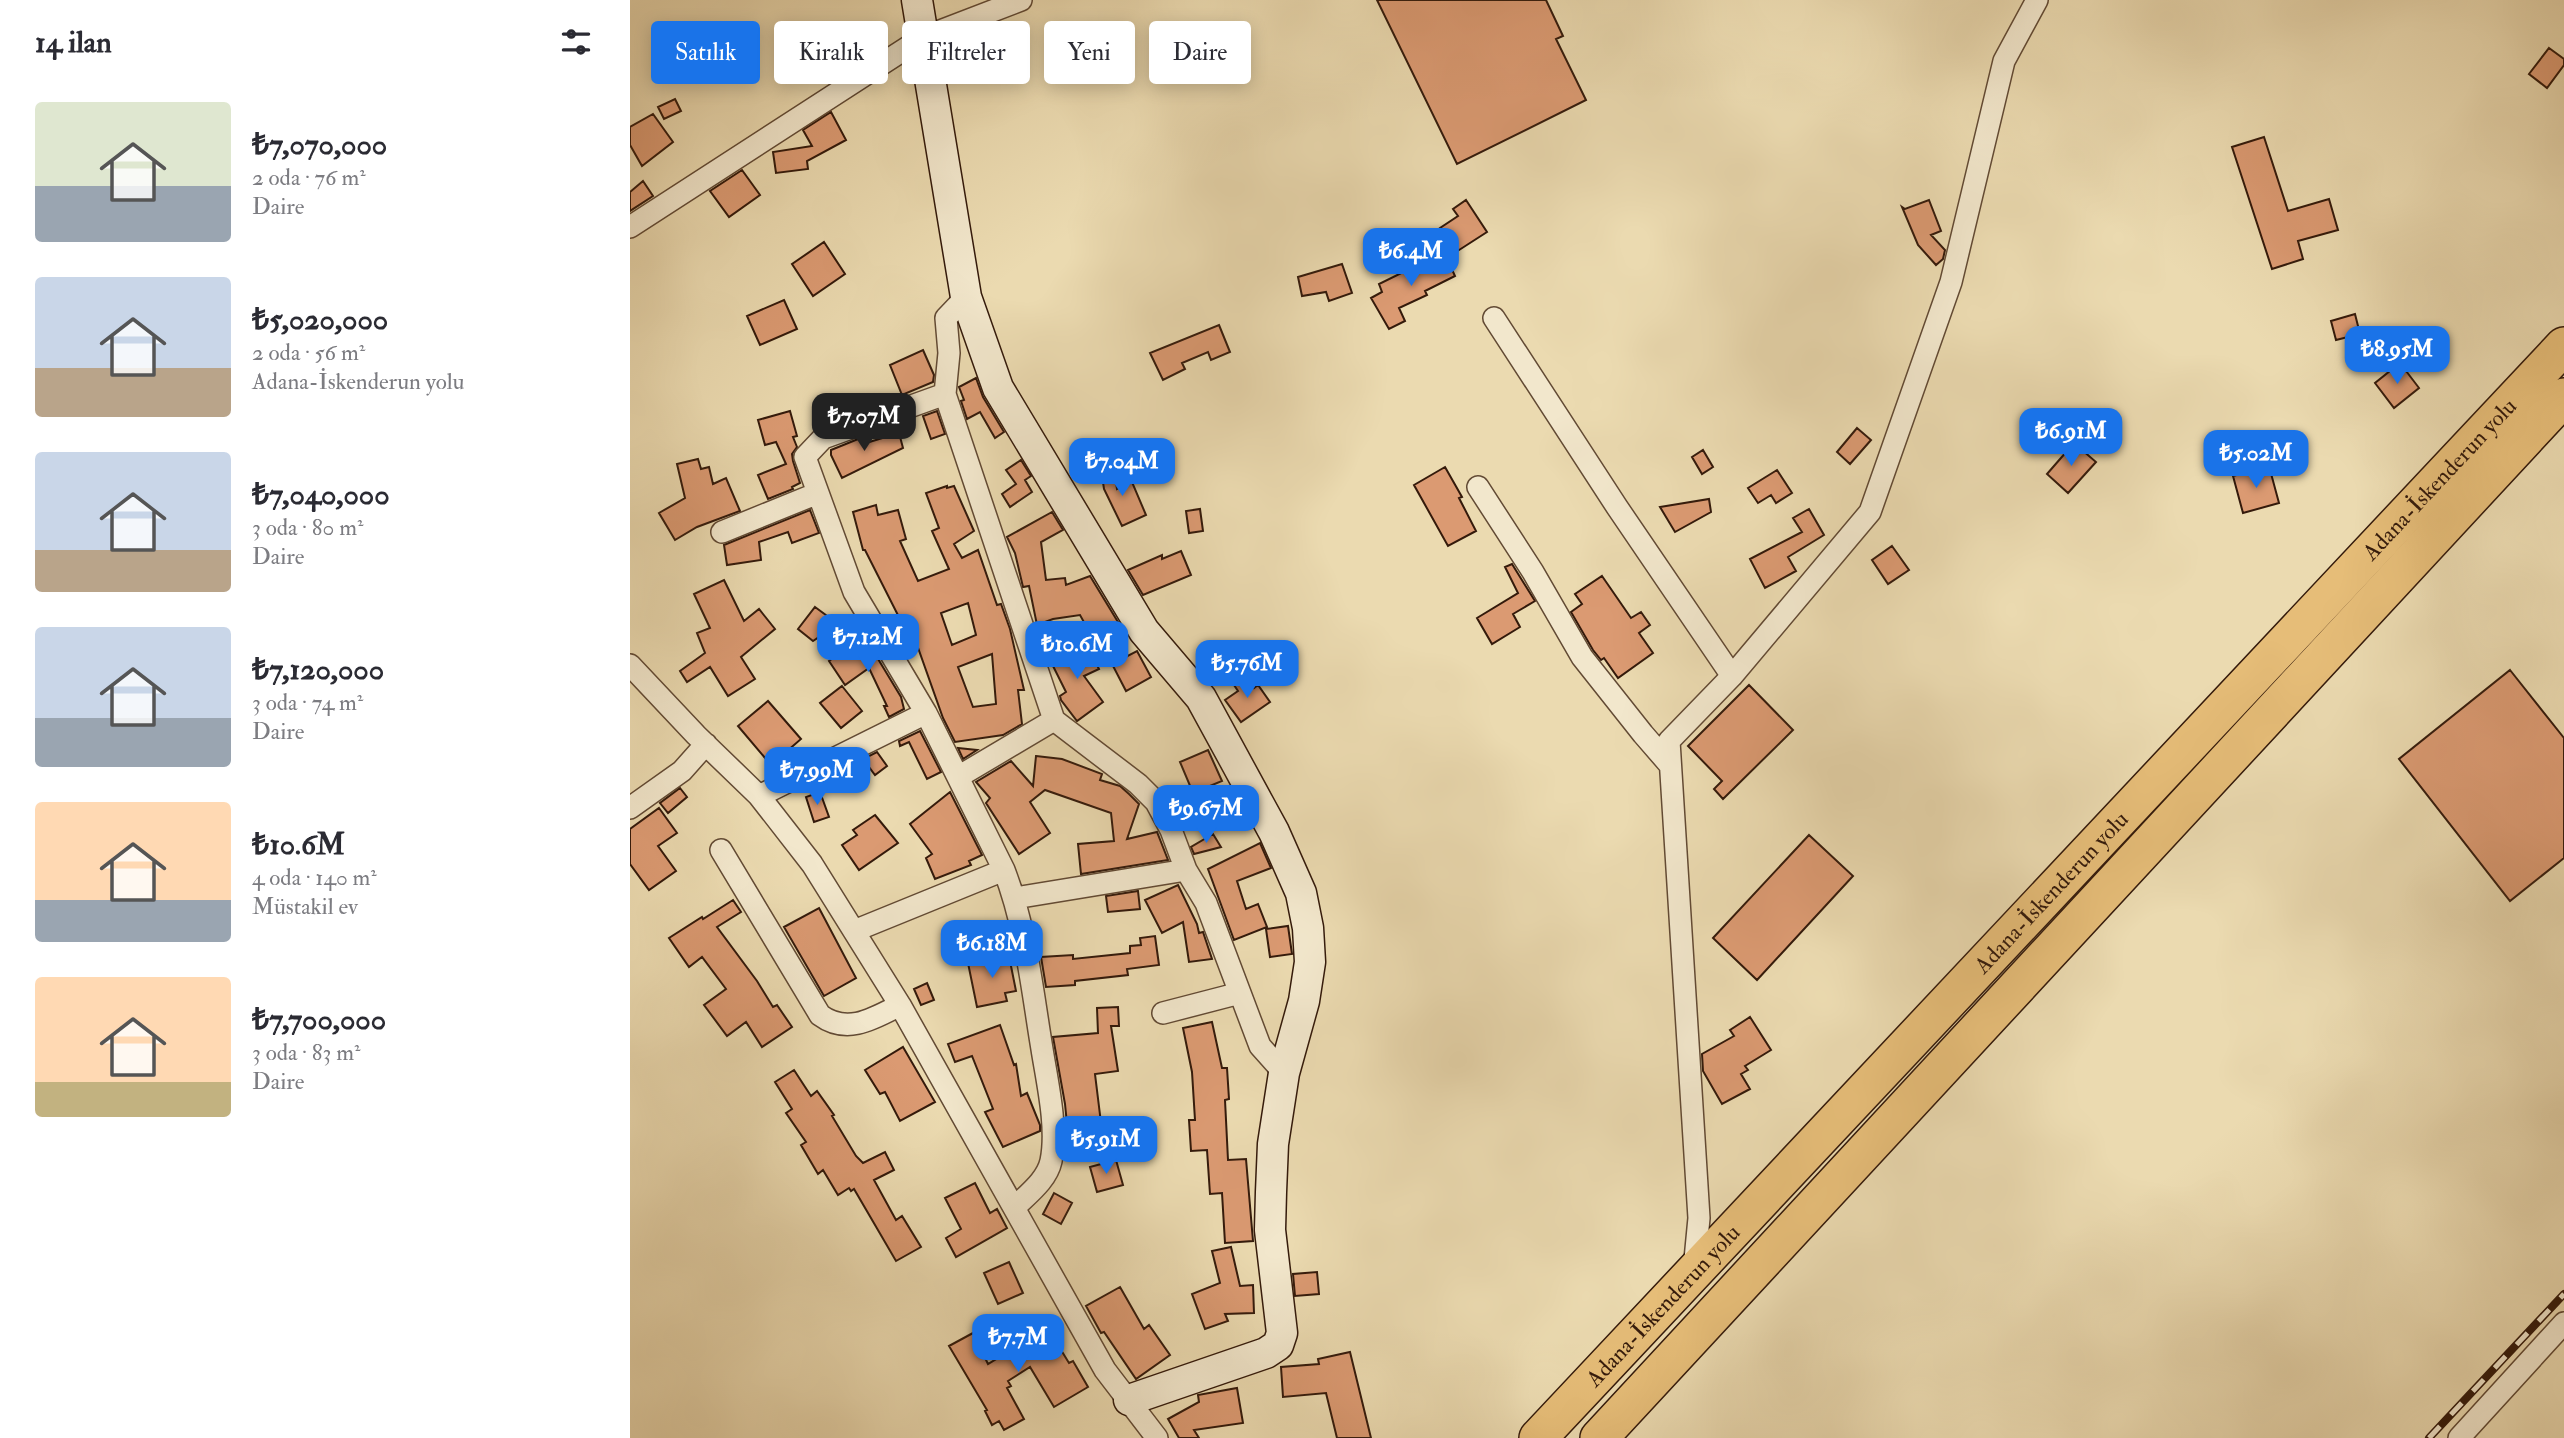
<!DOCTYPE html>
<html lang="tr">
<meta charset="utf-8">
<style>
body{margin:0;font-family:"IM FELL Double Pica",serif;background:#f2f2f3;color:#2b2b33;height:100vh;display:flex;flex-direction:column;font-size:26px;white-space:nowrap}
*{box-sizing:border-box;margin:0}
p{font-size:23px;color:#7c7c81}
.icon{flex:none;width:38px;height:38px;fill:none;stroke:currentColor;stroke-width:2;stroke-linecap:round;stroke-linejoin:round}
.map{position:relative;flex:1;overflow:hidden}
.drawer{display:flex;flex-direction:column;background:#fff;width:630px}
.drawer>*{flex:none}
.hud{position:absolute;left:21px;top:21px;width:665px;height:63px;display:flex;gap:14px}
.price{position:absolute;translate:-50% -60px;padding:0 16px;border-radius:14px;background:#1a73e8;color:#fff;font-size:23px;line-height:46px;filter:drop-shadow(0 2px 4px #0008)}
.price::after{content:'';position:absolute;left:50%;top:42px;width:21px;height:16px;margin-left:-10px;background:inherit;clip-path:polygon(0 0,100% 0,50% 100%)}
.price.current{background:#222;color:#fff}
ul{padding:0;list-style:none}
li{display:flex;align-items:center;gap:21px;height:175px;padding:0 35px}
li span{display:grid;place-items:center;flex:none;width:196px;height:140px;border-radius:7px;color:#555}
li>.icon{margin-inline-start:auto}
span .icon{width:84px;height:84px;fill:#fffc;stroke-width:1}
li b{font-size:30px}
h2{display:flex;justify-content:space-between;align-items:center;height:84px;padding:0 35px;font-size:30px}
.tag{padding:0 24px;border-radius:7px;background:#fff;box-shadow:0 4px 18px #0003;font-size:24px;line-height:63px}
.tag.current{background:#1a73e8;color:#fff}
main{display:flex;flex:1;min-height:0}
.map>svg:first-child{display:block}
.building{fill:#db9a72;stroke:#341a0b;stroke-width:2;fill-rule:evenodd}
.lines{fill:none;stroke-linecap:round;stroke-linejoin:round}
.street-casing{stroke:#624a34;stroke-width:24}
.secondary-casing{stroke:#341a0b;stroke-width:33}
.highway-casing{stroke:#341a0b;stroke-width:40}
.street{stroke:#f2e7cc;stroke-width:21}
.secondary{stroke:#f2e7cc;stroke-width:30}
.highway{stroke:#e6bd78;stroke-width:37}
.rail-casing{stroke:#341a0b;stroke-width:8}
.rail{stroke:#f2e7cc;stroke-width:5;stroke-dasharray:16;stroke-linecap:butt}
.labels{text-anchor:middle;stroke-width:5;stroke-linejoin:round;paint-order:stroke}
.street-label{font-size:23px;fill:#341a0b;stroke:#f2e7cc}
</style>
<main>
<section class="drawer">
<h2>14 ilan<svg class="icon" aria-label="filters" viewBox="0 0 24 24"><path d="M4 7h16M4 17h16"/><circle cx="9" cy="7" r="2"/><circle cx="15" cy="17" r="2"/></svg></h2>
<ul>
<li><span style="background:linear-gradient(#dfe7d0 60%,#9aa5b1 0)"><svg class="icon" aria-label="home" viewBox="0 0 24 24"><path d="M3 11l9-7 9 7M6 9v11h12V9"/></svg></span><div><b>₺7,070,000</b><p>2 oda · 76 m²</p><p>Daire</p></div></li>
<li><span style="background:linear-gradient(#c9d6e8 65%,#b9a48a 0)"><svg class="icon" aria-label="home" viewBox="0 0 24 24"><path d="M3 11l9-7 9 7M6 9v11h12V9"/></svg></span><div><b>₺5,020,000</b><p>2 oda · 56 m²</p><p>Adana-İskenderun yolu</p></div></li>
<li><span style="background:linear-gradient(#c9d6e8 70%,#b9a48a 0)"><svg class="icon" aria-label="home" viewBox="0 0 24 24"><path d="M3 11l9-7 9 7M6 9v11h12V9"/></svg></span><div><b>₺7,040,000</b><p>3 oda · 80 m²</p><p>Daire</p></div></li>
<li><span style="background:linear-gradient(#c9d6e8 65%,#9aa5b1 0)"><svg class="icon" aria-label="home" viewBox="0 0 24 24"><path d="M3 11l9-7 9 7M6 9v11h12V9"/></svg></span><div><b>₺7,120,000</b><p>3 oda · 74 m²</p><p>Daire</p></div></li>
<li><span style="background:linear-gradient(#ffd9b3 70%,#9aa5b1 0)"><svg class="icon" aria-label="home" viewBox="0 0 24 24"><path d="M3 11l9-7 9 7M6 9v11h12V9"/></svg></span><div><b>₺10.6M</b><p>4 oda · 140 m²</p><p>Müstakil ev</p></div></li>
<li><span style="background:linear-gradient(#ffd9b3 75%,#c2b280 0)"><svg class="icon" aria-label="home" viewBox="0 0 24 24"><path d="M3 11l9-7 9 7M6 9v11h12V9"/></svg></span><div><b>₺7,700,000</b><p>3 oda · 83 m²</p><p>Daire</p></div></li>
</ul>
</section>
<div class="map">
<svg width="1934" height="1438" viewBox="0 0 1934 1438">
<rect width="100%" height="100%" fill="#ebdab0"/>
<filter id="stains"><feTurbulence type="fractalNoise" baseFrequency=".00286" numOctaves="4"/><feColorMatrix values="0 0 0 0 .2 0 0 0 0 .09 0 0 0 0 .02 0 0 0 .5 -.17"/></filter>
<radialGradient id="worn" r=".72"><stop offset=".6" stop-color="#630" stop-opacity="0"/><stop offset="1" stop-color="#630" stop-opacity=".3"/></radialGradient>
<path class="building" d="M 747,0 L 916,0 L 933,36 L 926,39 L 956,100 L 827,164 Z
M 191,25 L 211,52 L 190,67 L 171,40 Z
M 1919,48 L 1934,59 L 1934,65 L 1917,88 L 1899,74 Z
M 45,99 L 51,111 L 34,119 L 28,107 Z
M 201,112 L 216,140 L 177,161 L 178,169 L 146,173 L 143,152 L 182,146 L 173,130 Z
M 23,114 L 43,142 L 12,166 L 0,145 L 0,127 Z
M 1634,137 L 1658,211 L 1699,199 L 1708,230 L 1668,241 L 1673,259 L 1642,269 L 1602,147 Z
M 112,170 L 130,195 L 99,217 L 80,191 Z
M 13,181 L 23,196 L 0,211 L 0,192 Z
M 836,200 L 857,232 L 826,252 L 810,228 L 828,216 L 823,209 Z
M 1299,200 L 1311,231 L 1301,235 L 1315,250 L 1313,259 L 1306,265 L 1288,245 L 1272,207 L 1275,209 Z
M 194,242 L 215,274 L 183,296 L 162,264 Z
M 814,252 L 825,276 L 795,291 L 797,295 L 769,308 L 775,321 L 759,329 L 741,298 L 752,292 L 749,284 Z
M 712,264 L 722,293 L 699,301 L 696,292 L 672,296 L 668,277 Z
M 154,300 L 167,329 L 130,345 L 117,316 Z
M 1725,314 L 1730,334 L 1706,340 L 1701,321 Z
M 589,325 L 600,352 L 581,360 L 578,352 L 552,363 L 555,369 L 533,380 L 520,353 Z
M 293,350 L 304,375 L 303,382 L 272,395 L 260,365 Z
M 1770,363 L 1789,388 L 1764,408 L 1745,383 Z
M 346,378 L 353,397 L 374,432 L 365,438 L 350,412 L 337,419 L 331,401 L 334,400 L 329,387 Z
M 160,411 L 167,436 L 163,437 L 167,447 L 162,454 L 163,461 L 170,483 L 162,487 L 163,489 L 138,499 L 128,475 L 156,464 L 146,442 L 135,445 L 128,420 Z
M 307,411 L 315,434 L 301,439 L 293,416 Z
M 1227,428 L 1241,440 L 1220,464 L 1207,452 Z
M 269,433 L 273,448 L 212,478 L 201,455 L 201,450 L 233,437 L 236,443 Z
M 1444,443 L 1466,462 L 1438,493 L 1417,474 Z
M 1073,450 L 1083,467 L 1072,474 L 1062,457 Z
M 68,459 L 71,469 L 79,467 L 83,484 L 96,478 L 110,511 L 67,527 L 45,540 L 29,513 L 55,498 L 47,464 Z
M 391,460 L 401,476 L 395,480 L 402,492 L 380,507 L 372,494 L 386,484 L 376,470 Z
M 1639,466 L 1649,503 L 1613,513 L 1603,476 Z
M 815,467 L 832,497 L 829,498 L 846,531 L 818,546 L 784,485 Z
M 484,468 L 487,489 L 502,482 L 516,515 L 492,526 L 474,489 L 471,469 Z
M 1147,470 L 1162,493 L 1146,503 L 1141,495 L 1128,503 L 1118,488 Z
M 317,486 L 317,488 L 324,486 L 344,531 L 324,544 L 332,558 L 348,550 L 367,605 L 371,604 L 380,629 L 394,690 L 388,690 L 392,724 L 373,735 L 325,742 L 313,718 L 281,628 L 276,631 L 235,550 L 233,550 L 223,512 L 246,505 L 248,515 L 268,510 L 276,539 L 270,541 L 288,581 L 319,569 L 302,531 L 309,528 L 296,493 ZM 338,603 L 346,635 L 322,645 L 311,613 ZM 362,654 L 366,704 L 343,707 L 328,667 Z
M 1079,499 L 1081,512 L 1045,532 L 1030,507 Z
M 570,509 L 573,531 L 559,533 L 556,511 Z
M 1179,509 L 1194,535 L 1158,557 L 1166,571 L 1135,588 L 1120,559 L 1172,532 L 1163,518 Z
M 180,510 L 189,533 L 162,543 L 158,532 L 129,542 L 131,560 L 97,565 L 94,545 Z
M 422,512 L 433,530 L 411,542 L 416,580 L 435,578 L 436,585 L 460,576 L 491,627 L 465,642 L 450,615 L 423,619 L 407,625 L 399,586 L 393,587 L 385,553 L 377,537 Z
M 1262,546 L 1279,570 L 1258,584 L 1242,560 Z
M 551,551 L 561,575 L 513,595 L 498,570 L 532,555 L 532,559 Z
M 882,564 L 905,601 L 883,614 L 890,627 L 862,644 L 847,618 L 888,593 L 875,567 Z
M 972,576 L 1001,618 L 1011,612 L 1020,625 L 1009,633 L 1023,653 L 988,678 L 974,658 L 971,660 L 963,650 L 941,612 L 952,604 L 945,594 Z
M 94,580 L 114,621 L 129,609 L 145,629 L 111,657 L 125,679 L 98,696 L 80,667 L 57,682 L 50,671 L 75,653 L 67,633 L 80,628 L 64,594 Z
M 185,607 L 208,624 L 183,641 L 168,629 Z
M 456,643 L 469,669 L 454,676 L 473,702 L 447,721 L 431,700 L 430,696 L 436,692 L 420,660 Z
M 239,644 L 271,697 L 274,709 L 259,717 L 254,706 L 257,706 L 239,668 L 215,685 L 199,661 L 220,646 L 223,651 Z
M 507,651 L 521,677 L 496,691 L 482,664 Z
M 1880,670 L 1934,738 L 1934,858 L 1880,901 L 1769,759 Z
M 616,677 L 624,688 L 628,685 L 640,702 L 611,722 L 595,700 L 608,691 L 604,685 Z
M 1119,685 L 1163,730 L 1093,799 L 1084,789 L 1092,781 L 1058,746 Z
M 212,686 L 232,711 L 211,728 L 190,703 Z
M 138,701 L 171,739 L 141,765 L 108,726 Z
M 290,731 L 311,772 L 297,779 L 279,742 L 270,746 L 269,741 Z
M 328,748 L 347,750 L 333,759 Z
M 578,750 L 592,781 L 565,792 L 570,818 L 551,821 L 540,801 L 539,792 L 561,788 L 550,762 Z
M 247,752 L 257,766 L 245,775 L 233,759 Z
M 406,756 L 432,759 L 472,774 L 470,780 L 490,786 L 499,794 L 509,804 L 497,839 L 527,832 L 538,860 L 451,874 L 448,844 L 484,841 L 481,813 L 415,790 L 400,802 L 420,833 L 389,854 L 356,803 L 360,798 L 346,782 L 381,761 L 403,786 Z
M 50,788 L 57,797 L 38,813 L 30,803 Z
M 190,792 L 199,817 L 184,822 L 176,797 Z
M 320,792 L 352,855 L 339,861 L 341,865 L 305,879 L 296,858 L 302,854 L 280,824 Z
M 29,808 L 47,833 L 28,846 L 46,871 L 19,890 L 0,864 L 0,829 Z
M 245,815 L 268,843 L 229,870 L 212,845 L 227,835 L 223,830 Z
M 583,834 L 591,847 L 564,854 L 561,847 Z
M 1179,835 L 1223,876 L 1127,980 L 1083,938 Z
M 630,843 L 641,868 L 607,881 L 616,909 L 628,904 L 637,927 L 604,940 L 578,869 Z
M 548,885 L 567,924 L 569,933 L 573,932 L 582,959 L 559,962 L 553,922 L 532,933 L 515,900 Z
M 508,891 L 510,909 L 478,912 L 476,896 Z
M 103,900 L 111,912 L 87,927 L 127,981 L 143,1007 L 147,1005 L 162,1027 L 132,1047 L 116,1022 L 97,1036 L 74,1005 L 96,989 L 72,957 L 59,967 L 39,938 L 72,917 L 73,919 Z
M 189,908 L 226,978 L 194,996 L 154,927 Z
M 658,926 L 662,954 L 640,957 L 636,929 Z
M 525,936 L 529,965 L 497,969 L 498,975 L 445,981 L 445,985 L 416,987 L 411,957 L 443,955 L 443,959 L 500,953 L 500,946 L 511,945 L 510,938 Z
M 379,956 L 386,991 L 375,993 L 377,1001 L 347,1007 L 338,963 Z
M 297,983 L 304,1000 L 291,1005 L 284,989 Z
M 488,1007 L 489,1026 L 481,1026 L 488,1071 L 465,1074 L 472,1131 L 438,1134 L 435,1104 L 423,1037 L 468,1033 L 467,1008 Z
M 1120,1017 L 1141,1050 L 1115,1066 L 1118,1070 L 1111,1074 L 1120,1089 L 1092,1104 L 1073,1071 L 1072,1054 L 1104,1036 L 1100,1030 Z
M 582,1022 L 592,1068 L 597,1068 L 599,1099 L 595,1100 L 598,1160 L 616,1159 L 623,1241 L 595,1243 L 592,1193 L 580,1194 L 577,1150 L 561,1151 L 559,1120 L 565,1120 L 562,1072 L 553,1028 Z
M 370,1025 L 384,1065 L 386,1064 L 391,1096 L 397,1093 L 410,1125 L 410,1131 L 373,1147 L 355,1112 L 363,1109 L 342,1056 L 325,1062 L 318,1044 Z
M 273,1047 L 305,1102 L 270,1121 L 255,1092 L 250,1094 L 235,1070 Z
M 164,1070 L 181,1096 L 187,1091 L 204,1115 L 202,1116 L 226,1156 L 233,1163 L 255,1152 L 264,1170 L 244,1180 L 266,1220 L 272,1216 L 291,1247 L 266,1261 L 224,1189 L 221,1191 L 219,1188 L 208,1195 L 193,1170 L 188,1174 L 171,1145 L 176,1142 L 156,1113 L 162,1109 L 145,1082 Z
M 486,1160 L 493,1185 L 467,1192 L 460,1167 Z
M 345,1183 L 360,1213 L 367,1209 L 377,1228 L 326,1257 L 316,1238 L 331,1229 L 315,1198 Z
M 424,1193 L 442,1203 L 431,1224 L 413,1214 Z
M 601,1247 L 610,1286 L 623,1285 L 624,1313 L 595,1314 L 598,1321 L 575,1329 L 562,1294 L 590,1283 L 582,1251 Z
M 379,1262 L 393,1293 L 368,1304 L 354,1273 Z
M 687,1272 L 689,1294 L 665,1296 L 663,1274 Z
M 490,1287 L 514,1329 L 519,1325 L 540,1355 L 506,1379 L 474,1332 L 471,1333 L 456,1306 Z
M 414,1330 L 420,1339 L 423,1337 L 439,1363 L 443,1361 L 458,1387 L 424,1407 L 400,1367 L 378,1381 L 381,1386 L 377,1388 L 394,1419 L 374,1430 L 369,1421 L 362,1425 L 355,1411 L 357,1410 L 319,1346 L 343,1333 L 358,1364 Z
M 720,1352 L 741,1438 L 707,1438 L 696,1393 L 653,1397 L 651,1367 L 689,1364 L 688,1359 Z
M 607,1388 L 613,1423 L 564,1430 L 569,1438 L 549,1438 L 538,1419 L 569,1402 L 568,1395 Z"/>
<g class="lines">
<defs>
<path id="street" d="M 0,227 L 292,38 L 391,0
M 336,297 L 316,318 L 319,353 L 315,394 L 424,720 L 508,784 L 526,802 L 541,830 L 556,870 L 576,903 L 630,1046 L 654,1073
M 864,318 L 987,507 L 1102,676
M 315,394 L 193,438 L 175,457 L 224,592 L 296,713 L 374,870 C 396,927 402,989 412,1049 C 417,1081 428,1128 421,1161 C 417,1180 398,1194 385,1207
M 848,487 L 903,572 L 952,657 L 1013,734 L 1039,764
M 92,532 L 188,493
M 0,665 L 66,735 L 129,796 L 182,864 L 270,1005 L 475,1370 L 527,1438
M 328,777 L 424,720
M 129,796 L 296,713
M 0,808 L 52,771 L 76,744
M 91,850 L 190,1015 C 217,1035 243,1019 270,1005
M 385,898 L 556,870
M 224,931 L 374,870
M 533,1013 L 610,993
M 1064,1270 L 1069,1218 L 1039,741 L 1102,676 L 1240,512 L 1321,282 L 1374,61 L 1407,0
M 1829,1438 L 1934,1323"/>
<path id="secondary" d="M 287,0 L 336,297 L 368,388 L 514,631 L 571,698 L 644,832 L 671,893 L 678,928 L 680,962 L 674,1001 L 654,1073 L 643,1144 L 641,1192 L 640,1230 L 652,1333 L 648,1345 L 636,1353 L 499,1400"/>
<g id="highway">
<path id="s1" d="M 908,1438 L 1934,346"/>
<path d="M 969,1438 L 1934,397"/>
</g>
</defs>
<use href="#street" class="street-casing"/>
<use href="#secondary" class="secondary-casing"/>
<use href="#highway" class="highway-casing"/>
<use href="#street" class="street"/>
<use href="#secondary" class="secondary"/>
<use href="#highway" class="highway"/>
<defs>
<path id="rail" d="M 1799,1438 L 1934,1294"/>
</defs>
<use href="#rail" class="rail-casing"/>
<use href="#rail" class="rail"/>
</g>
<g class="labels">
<g class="street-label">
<text dy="8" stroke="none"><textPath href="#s1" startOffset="1316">Adana-İskenderun yolu</textPath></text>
<text dy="8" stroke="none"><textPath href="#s1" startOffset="749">Adana-İskenderun yolu</textPath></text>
<text dy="8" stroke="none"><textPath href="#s1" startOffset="182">Adana-İskenderun yolu</textPath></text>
</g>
</g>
<rect width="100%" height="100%" filter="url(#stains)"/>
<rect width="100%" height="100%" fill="url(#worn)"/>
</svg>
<b class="price" style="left:781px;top:288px">₺6.4M</b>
<b class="price" style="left:1767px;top:386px">₺8.95M</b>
<b class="price current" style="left:234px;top:453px">₺7.07M</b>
<b class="price" style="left:1441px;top:468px">₺6.91M</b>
<b class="price" style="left:1626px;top:490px">₺5.02M</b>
<b class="price" style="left:492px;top:498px">₺7.04M</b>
<b class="price" style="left:238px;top:674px">₺7.12M</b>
<b class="price" style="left:447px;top:681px">₺10.6M</b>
<b class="price" style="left:617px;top:700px">₺5.76M</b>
<b class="price" style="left:187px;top:807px">₺7.99M</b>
<b class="price" style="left:576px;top:845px">₺9.67M</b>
<b class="price" style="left:362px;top:980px">₺6.18M</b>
<b class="price" style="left:476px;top:1176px">₺5.91M</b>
<b class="price" style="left:388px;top:1374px">₺7.7M</b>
<div class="hud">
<a class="tag current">Satılık</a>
<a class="tag">Kiralık</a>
<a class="tag">Filtreler</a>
<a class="tag">Yeni</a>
<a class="tag">Daire</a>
</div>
</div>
</main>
